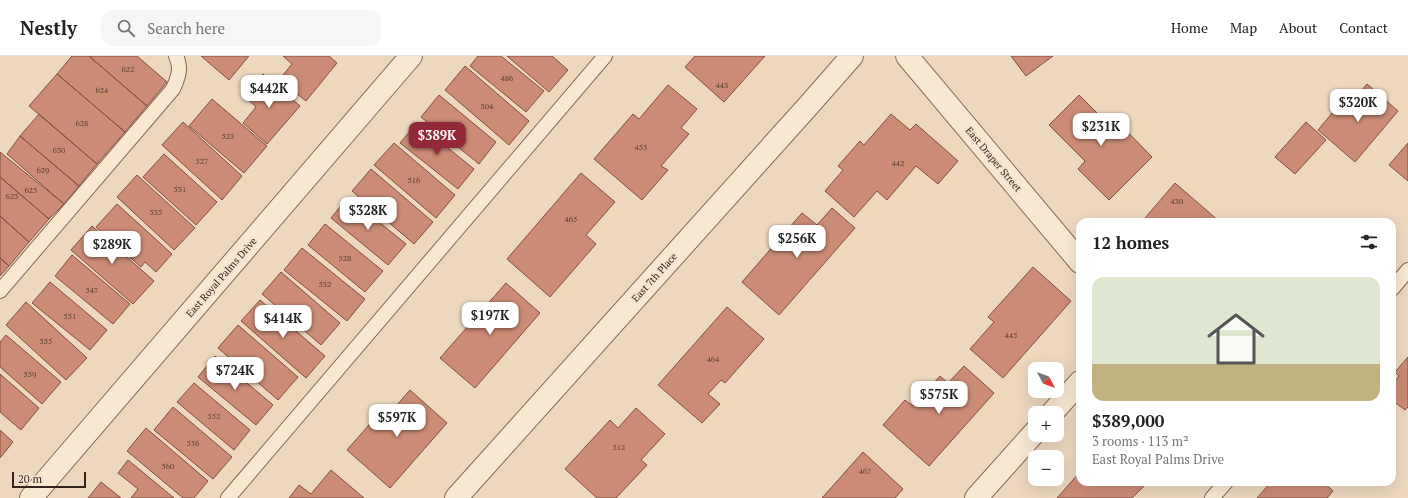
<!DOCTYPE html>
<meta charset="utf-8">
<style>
body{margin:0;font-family:"PT Serif",serif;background:#f6f6f6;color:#202124;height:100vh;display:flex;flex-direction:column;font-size:15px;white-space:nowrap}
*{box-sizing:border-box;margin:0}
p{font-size:13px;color:#757577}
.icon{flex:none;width:22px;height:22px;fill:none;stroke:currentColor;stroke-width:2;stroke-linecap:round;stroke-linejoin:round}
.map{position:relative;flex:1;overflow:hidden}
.side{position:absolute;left:1076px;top:162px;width:320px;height:268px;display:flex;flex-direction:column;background:#fff;border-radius:12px;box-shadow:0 4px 16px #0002}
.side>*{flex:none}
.needle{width:26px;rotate:131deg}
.fabs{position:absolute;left:1028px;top:306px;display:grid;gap:8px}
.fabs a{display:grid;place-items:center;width:36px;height:36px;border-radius:8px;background:#fff;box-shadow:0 4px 16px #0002;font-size:20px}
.scale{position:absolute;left:12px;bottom:10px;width:74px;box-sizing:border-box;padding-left:4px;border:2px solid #34241c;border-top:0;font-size:11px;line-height:14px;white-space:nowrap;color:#34241c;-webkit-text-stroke:3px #f4e3ce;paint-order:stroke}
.price{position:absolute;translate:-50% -34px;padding:0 9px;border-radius:8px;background:#fff;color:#222;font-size:13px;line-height:26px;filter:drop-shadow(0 1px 2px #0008)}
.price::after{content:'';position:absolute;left:50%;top:24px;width:12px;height:9px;margin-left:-6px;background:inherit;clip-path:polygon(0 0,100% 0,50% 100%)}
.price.on{background:#932839;color:#fff}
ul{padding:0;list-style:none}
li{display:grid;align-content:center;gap:8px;height:212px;padding:0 16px}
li+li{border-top:1px solid #e0e0e0}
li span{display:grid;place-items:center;height:124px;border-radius:12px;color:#555}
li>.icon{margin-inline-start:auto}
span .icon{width:72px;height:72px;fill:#fffc;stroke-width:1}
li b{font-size:17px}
h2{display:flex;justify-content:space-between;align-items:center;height:48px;padding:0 16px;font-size:17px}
header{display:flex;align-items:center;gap:24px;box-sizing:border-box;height:56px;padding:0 20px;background:#fff;border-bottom:1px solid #e0e0e0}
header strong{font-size:19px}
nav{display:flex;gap:22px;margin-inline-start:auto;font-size:14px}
.search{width:280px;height:36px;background:#f6f6f6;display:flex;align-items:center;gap:10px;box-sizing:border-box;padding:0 14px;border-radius:12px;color:#757577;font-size:15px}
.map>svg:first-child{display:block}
.building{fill:#cb8b74;stroke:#844f3e}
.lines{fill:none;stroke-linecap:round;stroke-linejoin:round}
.service-casing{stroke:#856957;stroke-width:16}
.minor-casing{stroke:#856957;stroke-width:24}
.service{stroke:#f8e7d1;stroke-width:14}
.minor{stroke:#f8e7d1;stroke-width:22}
.labels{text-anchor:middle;stroke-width:3.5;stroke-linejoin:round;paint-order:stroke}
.number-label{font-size:8px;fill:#5a3e32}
.street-label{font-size:10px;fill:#34241c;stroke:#f4e3ce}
</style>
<header>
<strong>Nestly</strong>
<div class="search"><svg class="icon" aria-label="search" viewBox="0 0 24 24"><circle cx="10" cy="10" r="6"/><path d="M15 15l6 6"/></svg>Search here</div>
<nav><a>Home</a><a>Map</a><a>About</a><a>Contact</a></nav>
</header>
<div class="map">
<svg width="1408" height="442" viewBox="0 0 1408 442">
<rect width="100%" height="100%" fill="#edd8be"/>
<path class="building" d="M 72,0 L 89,0 L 147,50 L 125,76 L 57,18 Z
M 89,0 L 137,0 L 167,26 L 147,50 Z
M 201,0 L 249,0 L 229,24 Z
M 283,0 L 329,0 L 337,7 L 306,45 L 279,24 L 292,8 Z
M 478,0 L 501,0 L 544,35 L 526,56 L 470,10 Z
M 507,0 L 552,0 L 568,14 L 549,36 Z
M 695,0 L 765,0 L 724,46 L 685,11 Z
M 1011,0 L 1053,0 L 1026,20 Z
M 465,10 L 529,65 L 509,89 L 445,34 Z
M 57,18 L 125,76 L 97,108 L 29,50 Z
M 263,18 L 300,50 L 267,88 L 243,67 L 256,51 L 244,40 Z
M 1367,28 L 1398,55 L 1355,106 L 1318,74 L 1338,50 L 1344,55 Z
M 668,29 L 697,53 L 681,72 L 689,78 L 661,110 L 668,114 L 642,144 L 594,103 L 633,58 L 639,63 Z
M 439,39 L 496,86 L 479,108 L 421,61 Z
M 1079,39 L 1104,64 L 1110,58 L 1152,101 L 1109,144 L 1078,113 L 1085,105 L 1049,69 Z
M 212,43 L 267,90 L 244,117 L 189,70 Z
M 39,58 L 97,108 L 79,130 L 20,80 Z
M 891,58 L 910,74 L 916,68 L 958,105 L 938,128 L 916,110 L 887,144 L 877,135 L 854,161 L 825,135 L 843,114 L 838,110 L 860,85 L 864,89 Z
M 183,66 L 242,120 L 222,144 L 162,89 Z
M 1306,66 L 1326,84 L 1295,118 L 1275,101 Z
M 417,67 L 474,113 L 458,133 L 400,87 Z
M 20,80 L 79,130 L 64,148 L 7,98 Z
M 394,87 L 455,139 L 436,162 L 374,109 Z
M 1408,87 L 1408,125 L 1389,109 Z
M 0,96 L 64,148 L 49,163 L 0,121 Z
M 164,98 L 217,146 L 196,169 L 143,121 Z
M 371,113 L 433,166 L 414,188 L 352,135 Z
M 581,117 L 615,146 L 586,179 L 596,188 L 550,241 L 507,203 Z
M 137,119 L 195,172 L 174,194 L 117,141 Z
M 0,121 L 49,163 L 29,186 L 0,160 Z
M 1175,127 L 1220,166 L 1149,166 L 1145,162 Z
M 348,141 L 406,188 L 388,209 L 331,162 Z
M 117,148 L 172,198 L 156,216 L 145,206 L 141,211 L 96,171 Z
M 832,152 L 855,172 L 779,259 L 742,226 L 802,157 L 817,169 Z
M 0,160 L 29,186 L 9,210 L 0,202 Z
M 325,168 L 383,215 L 365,236 L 308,189 Z
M 92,170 L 154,225 L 133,248 L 71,194 Z
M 302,192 L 365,243 L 347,265 L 284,214 Z
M 72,199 L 130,248 L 113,268 L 55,220 Z
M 0,202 L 9,210 L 0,220 Z
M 1033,211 L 1071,245 L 1003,322 L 970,293 L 994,266 L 988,261 Z
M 281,216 L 340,267 L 321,289 L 262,238 Z
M 50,226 L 107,274 L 90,294 L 32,247 Z
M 506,227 L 540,257 L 475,332 L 440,302 Z
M 260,244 L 325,300 L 306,322 L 241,265 Z
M 26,246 L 87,302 L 66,324 L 6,269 Z
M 727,251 L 764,283 L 725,327 L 721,324 L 708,338 L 720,348 L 702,367 L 658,329 Z
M 238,269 L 298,321 L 278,344 L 218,292 Z
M 6,279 L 61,326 L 42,348 L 0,311 L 0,286 Z
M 215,300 L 273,349 L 256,369 L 198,321 Z
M 1408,301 L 1408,351 L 1405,354 L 1392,344 L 1392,328 L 1399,320 L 1395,316 Z
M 964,310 L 994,337 L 929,410 L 883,369 L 905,344 L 913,350 L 940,320 L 948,327 Z
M 0,318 L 39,352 L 21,374 L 0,356 Z
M 194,327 L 250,374 L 234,394 L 177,346 Z
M 410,334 L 447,367 L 390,432 L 347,394 L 382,354 L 388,359 Z
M 173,351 L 232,401 L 213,423 L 154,374 Z
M 636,352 L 665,378 L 641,404 L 647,409 L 616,442 L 597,442 L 565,413 L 610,364 L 618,372 Z
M 146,372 L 208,425 L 194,442 L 183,442 L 127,395 Z
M 0,374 L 13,386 L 0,402 Z
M 863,396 L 903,433 L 895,442 L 822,442 Z
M 128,404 L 174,442 L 131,442 L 138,433 L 118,417 Z
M 331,414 L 364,442 L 289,442 L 299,429 L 311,438 Z
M 1080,416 L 1080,426 L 1148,426 L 1132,442 L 1057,442 Z
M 101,426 L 121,442 L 88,442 Z
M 1271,426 L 1323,426 L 1333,435 L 1327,442 L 1257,442 Z"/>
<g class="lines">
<defs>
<path id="service" d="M 1392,233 L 1408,214
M 0,235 L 173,33 C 178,22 182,12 176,0
M 228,442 L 605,0
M 1212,442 L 1226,426"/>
<path id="minor" d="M 907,0 L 1080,206
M 1052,357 L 1080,326
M 31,442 L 411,0
M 456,442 L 809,49 L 852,0
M 976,442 L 1035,376"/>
</defs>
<use href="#service" class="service-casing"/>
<use href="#minor" class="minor-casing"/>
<use href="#service" class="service"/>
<use href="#minor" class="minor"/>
</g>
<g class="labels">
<g class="number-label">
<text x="128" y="16">622</text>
<text x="507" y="25">486</text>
<text x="722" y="32">443</text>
<text x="102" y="37">624</text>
<text x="487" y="53">504</text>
<text x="82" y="70">628</text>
<text x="228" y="83">523</text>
<text x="641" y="94">455</text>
<text x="59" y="97">630</text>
<text x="202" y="108">527</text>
<text x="898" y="110">442</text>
<text x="43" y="117">629</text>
<text x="414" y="127">516</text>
<text x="180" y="136">531</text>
<text x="31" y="137">625</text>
<text x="12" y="143">623</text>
<text x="1177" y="148">430</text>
<text x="156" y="159">535</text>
<text x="571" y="166">465</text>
<text x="345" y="205">528</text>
<text x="325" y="231">532</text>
<text x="92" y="237">547</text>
<text x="70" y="263">551</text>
<text x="1011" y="282">445</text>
<text x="46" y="288">555</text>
<text x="713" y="306">464</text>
<text x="30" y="321">559</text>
<text x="214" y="363">552</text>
<text x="193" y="390">556</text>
<text x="619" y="394">512</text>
<text x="168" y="413">560</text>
<text x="865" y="418">467</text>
</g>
<g class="street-label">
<text transform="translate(994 103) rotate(50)" y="4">East Draper Street</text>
<text transform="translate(221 221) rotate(-49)" y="4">East Royal Palms Drive</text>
<text transform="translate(654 221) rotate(-48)" y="4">East 7th Place</text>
</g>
</g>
</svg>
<div class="fabs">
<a><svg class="needle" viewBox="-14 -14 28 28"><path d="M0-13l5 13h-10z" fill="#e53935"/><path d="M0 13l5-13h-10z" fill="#757577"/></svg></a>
<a>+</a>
<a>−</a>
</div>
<div class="scale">20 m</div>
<b class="price" style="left:269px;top:53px">$442K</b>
<b class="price" style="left:1358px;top:67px">$320K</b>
<b class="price" style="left:1101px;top:91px">$231K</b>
<b class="price on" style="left:437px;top:100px">$389K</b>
<b class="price" style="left:368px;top:175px">$328K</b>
<b class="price" style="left:797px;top:203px">$256K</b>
<b class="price" style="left:112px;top:209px">$289K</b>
<b class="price" style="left:490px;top:280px">$197K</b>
<b class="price" style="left:283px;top:283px">$414K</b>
<b class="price" style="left:235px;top:335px">$724K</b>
<b class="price" style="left:939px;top:359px">$575K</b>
<b class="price" style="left:397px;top:382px">$597K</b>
<section class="side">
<h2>12 homes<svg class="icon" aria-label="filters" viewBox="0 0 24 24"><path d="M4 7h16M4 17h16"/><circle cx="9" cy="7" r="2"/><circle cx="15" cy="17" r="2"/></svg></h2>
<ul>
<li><span style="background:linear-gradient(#dfe7d0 70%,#c2b280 0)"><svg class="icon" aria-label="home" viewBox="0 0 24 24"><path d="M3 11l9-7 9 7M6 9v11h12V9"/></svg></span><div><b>$389,000</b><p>3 rooms · 113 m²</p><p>East Royal Palms Drive</p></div></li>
</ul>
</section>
</div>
